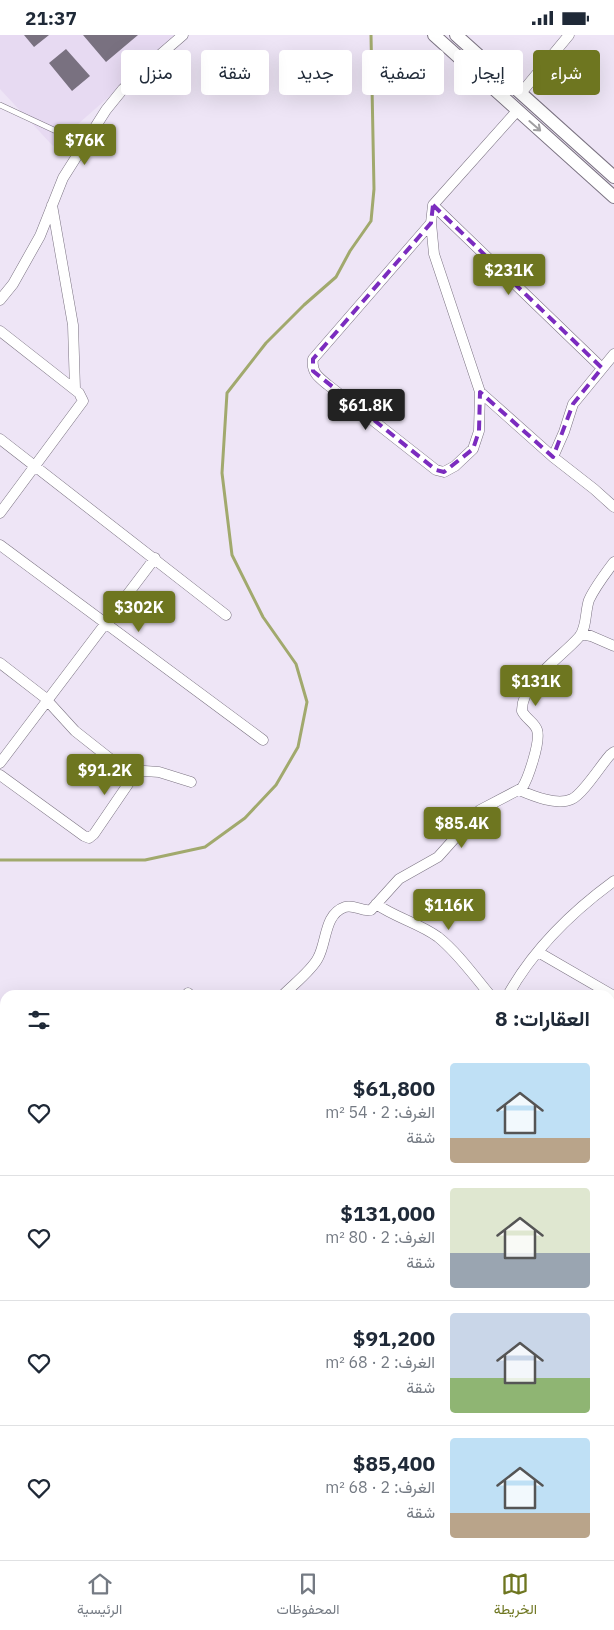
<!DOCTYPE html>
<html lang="ar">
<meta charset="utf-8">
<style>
body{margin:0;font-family:"IBM Plex Sans",Vazirmatn,sans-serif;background:#f2f2f3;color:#1f2937;direction:rtl;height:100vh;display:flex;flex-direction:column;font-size:19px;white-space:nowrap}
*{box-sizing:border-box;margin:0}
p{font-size:16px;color:#747a83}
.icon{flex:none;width:28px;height:28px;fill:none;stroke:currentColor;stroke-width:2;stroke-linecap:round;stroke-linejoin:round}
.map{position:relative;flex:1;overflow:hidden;direction:ltr}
.drawer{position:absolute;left:0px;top:955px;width:615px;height:570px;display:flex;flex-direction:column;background:#fff;border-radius:15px 15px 0 0;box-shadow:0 5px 20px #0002;direction:rtl}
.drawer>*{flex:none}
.top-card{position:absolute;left:15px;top:15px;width:585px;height:45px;direction:rtl;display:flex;gap:10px}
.price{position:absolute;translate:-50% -42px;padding:0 11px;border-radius:5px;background:#6e7620;color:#fff;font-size:16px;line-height:32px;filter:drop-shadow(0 1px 2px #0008)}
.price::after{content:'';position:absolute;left:50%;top:30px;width:15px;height:11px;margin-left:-8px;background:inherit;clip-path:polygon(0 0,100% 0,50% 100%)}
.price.active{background:#222;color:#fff}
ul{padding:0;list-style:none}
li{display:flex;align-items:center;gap:15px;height:125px;padding:0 25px}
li+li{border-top:1px solid #e0e1e3}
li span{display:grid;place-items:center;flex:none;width:140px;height:100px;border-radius:5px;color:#555}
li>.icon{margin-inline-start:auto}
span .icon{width:60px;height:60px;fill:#fffc;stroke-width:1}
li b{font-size:21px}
h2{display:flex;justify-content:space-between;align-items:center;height:60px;padding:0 25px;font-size:21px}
.chip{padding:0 18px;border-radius:5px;background:#fff;box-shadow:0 5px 20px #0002;font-size:18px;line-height:45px}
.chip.active{background:#6e7620;color:#fff}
.status{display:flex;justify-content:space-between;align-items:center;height:35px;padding:0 25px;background:#fff;direction:ltr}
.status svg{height:14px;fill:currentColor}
.tab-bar{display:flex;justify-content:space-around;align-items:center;height:70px;border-top:1px solid #e0e1e3;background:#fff;font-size:14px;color:#747a83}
.tab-bar a{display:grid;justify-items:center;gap:2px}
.tab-bar .active{color:#6e7620}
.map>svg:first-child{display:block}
.built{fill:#e7daf2}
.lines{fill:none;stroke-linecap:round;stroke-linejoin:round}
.stream{stroke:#a1a96d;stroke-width:3}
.building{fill:#797180}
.service-casing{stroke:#7b7382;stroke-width:6}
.minor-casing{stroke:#7b7382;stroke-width:11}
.tertiary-casing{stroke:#7b7382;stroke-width:14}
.service{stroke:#fff;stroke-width:5}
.minor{stroke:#fff;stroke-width:10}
.tertiary{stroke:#fff;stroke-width:12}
.oneway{stroke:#a09fa1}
.marked{fill:none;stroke:#7b2cbf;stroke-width:4;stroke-dasharray:10 6;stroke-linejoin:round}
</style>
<div class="status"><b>21:37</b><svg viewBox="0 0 49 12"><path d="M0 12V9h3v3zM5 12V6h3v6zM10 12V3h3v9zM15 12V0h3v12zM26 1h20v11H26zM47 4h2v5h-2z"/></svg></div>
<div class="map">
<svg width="614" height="1525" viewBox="0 0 614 1525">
<rect width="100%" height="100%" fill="#eee5f6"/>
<path class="built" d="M 0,0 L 179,0 L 53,111 L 0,54 Z"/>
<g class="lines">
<path class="stream" d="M 0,825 L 145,825 L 205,812 L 245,783 L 276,750 L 298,712 L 307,667 L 296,629 L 263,582 L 232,520 L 222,438 L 227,358 L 266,308 L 304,270 L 336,242 L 350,216 L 371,186 L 374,154 L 371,0"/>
</g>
<path class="building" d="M 24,0 L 49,0 L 34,12 Z
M 83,0 L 138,0 L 106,27 Z
M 66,14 L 90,41 L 72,56 L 49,28 Z"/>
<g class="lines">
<defs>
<path id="service" d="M 0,70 L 84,109"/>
<path id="minor" d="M 521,58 L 569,0
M 52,170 L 73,290 L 75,354
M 433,170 L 602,333
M 431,188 L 313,324 C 311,337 318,342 328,350 L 436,435 L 444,437 L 455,431 L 473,414 L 479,396 L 480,357 L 434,219 L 431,188 L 433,170 L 517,76
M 0,265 L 13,249 L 40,201 L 63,143 L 106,75 L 123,54 L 146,32 L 183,0
M 0,296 L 79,358 L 83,366 L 0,478
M 480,357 L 553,422 L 594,454 L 614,472
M 0,404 L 226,580
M 553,422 L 564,397 L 573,369 L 614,319
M 0,510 L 263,705
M 581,599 L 591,601 L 614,611
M 0,628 L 44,662 L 75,696 L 113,726 L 130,735 L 159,737 L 191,747
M 0,728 L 155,523
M 0,740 L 84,801 L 89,803 L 94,799 L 137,736
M 519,755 C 533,761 557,771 572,764 C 583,759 601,730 610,720 L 614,717
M 376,869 C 396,883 419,888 438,902 C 458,918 474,941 490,960
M 538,917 L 614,961
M 188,958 L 190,960
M 283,960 C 294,949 312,935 318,923 C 327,907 324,879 345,872 C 354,869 362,877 371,875 L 399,844 L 438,822 L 480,775 L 522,753 C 528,744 541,706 537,695 C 535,688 526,684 522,676 C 521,647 563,621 579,602 C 587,593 585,576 589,565 C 595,552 605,539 614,527
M 508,960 C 533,915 573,876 614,846
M 0,1066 L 5,1072
M 610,1096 L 614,1099
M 610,1178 L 614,1173
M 0,1186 L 5,1191
M 610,1200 L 614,1203
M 610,1276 L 614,1281
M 610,1293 L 614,1289
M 0,1312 L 5,1317
M 0,1340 L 5,1335
M 610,1400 L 614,1404
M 0,1433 L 5,1439
M 195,1520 L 199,1525
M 309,1520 L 314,1525
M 421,1520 L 425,1525
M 538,1520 L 543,1525
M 607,1520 L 612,1525
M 81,1525 L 86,1520
M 361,1525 L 366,1520"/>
<path id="tertiary" d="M 434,0 L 614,162
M 456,0 L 614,142"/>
</defs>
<use href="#service" class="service-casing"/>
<use href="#minor" class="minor-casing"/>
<use href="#tertiary" class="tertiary-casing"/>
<use href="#service" class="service"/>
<use href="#minor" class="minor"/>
<use href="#tertiary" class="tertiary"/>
</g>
<defs><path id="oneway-shaft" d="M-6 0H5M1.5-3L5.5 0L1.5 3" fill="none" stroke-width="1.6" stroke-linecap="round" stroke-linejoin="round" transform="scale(1.25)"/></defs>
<use class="oneway" href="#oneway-shaft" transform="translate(535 91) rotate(41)"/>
<path class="marked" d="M 433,170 L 602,333 L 573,369 L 553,422 L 480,357 L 479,396 L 473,414 L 444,437 L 436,435 L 313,336 L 313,324 L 431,188 Z"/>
</svg>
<b class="price" style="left:85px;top:131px">$76K</b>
<b class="price" style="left:509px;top:261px">$231K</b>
<b class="price active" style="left:366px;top:396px">$61.8K</b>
<b class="price" style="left:139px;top:598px">$302K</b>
<b class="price" style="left:536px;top:672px">$131K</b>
<b class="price" style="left:105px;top:761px">$91.2K</b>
<b class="price" style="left:462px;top:814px">$85.4K</b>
<b class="price" style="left:449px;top:896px">$116K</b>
<div class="top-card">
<a class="chip active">شراء</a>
<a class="chip">إيجار</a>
<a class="chip">تصفية</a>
<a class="chip">جديد</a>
<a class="chip">شقة</a>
<a class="chip">منزل</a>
</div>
<section class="drawer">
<h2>العقارات: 8<svg class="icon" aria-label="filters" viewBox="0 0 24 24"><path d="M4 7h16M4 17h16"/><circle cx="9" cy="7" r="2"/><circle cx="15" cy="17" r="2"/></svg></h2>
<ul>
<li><span style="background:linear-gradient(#bfe0f5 75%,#b9a48a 0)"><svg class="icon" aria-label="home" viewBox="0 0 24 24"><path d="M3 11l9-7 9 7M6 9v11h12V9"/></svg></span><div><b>$61,800</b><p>الغرف: 2 · 54 m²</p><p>شقة</p></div><svg class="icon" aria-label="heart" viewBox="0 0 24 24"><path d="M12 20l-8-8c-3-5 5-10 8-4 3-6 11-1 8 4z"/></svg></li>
<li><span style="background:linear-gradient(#dfe7d0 65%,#9aa5b1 0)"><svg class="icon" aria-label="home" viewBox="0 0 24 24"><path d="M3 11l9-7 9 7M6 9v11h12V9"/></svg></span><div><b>$131,000</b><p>الغرف: 2 · 80 m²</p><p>شقة</p></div><svg class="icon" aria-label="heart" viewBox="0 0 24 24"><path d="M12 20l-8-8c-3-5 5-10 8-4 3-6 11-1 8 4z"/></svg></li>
<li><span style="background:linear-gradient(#c9d6e8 65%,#8fb573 0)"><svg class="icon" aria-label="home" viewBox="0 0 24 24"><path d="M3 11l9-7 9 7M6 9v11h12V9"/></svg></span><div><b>$91,200</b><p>الغرف: 2 · 68 m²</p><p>شقة</p></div><svg class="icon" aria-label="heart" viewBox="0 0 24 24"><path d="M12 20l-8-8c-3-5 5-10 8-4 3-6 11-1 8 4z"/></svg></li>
<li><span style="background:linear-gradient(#bfe0f5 75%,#b9a48a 0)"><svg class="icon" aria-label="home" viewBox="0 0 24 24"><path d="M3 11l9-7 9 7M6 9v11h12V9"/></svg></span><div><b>$85,400</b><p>الغرف: 2 · 68 m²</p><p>شقة</p></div><svg class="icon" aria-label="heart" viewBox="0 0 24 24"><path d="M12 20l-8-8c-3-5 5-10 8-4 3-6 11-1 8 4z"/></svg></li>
</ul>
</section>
</div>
<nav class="tab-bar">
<a class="active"><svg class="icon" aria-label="map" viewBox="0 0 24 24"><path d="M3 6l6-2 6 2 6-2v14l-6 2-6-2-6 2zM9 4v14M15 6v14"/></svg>الخريطة</a>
<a><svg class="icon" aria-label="saved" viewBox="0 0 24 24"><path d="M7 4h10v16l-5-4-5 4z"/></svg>المحفوظات</a>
<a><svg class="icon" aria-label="home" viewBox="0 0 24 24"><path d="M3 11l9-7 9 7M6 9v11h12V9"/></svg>الرئيسية</a>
</nav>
